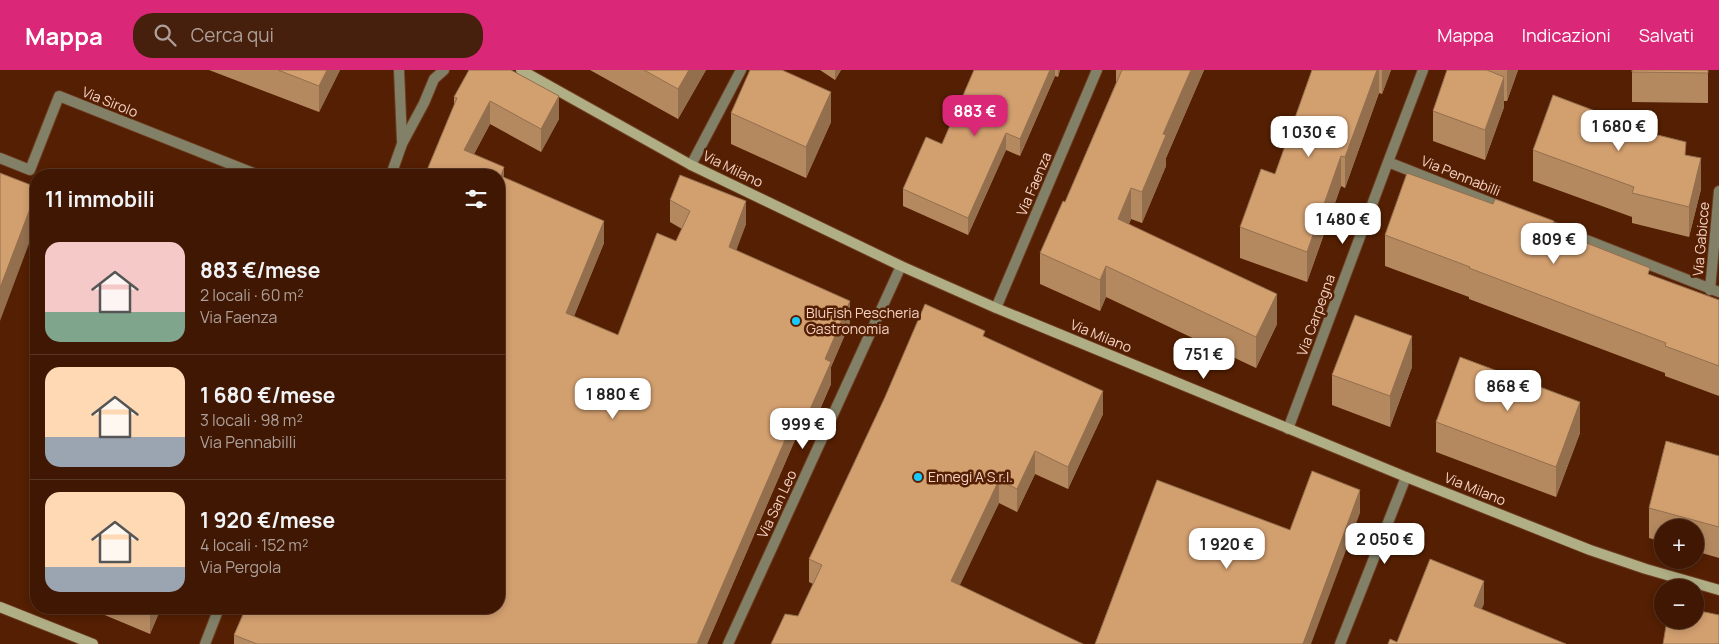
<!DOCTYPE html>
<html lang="it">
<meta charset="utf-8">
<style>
body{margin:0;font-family:Manrope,sans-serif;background:#46200c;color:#f1f3f6;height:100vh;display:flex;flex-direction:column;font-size:19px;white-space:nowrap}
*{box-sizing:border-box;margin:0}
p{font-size:16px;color:#ad9f99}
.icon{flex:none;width:28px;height:28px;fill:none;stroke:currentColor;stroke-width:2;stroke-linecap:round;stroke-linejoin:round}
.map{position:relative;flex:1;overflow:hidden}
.panel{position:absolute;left:30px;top:99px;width:475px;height:445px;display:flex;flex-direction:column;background:#3f1702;border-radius:20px;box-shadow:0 2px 8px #0003,0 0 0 1px #583624}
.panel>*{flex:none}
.fabs{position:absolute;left:1654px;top:449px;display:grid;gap:10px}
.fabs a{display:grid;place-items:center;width:50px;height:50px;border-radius:50%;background:#3f1702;box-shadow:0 2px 8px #0003,0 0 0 1px #583624;font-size:25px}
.price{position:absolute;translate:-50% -42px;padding:0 11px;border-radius:10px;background:#fff;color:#222;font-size:16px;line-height:32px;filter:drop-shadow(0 1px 2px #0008)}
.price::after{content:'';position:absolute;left:50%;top:30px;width:15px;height:11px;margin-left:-8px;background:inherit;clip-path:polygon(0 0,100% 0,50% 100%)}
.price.selected{background:#db2777;color:#fff}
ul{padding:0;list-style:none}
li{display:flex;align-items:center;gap:15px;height:125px;padding:0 15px}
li+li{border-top:1px solid #583624}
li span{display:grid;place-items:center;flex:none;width:140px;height:100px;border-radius:15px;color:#555}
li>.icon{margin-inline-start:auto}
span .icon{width:60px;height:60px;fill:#fffc;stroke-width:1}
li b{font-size:21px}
h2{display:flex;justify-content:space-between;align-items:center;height:60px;padding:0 15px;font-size:21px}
header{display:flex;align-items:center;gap:30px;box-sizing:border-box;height:70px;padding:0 25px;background:#db2777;color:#fff}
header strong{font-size:24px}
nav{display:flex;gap:28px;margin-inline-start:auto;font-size:18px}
.search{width:350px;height:45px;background:#46200c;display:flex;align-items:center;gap:12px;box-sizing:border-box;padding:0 18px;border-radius:20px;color:#ad9f99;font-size:19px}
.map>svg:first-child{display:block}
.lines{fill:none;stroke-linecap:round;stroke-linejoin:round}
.street-casing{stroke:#6e3c21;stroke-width:12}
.secondary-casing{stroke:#6e3c21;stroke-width:12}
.street{stroke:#828167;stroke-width:10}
.secondary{stroke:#b0ae85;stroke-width:10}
.wall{fill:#b5895f}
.shaded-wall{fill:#936f4e}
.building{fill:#d29f6f;stroke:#936f4e}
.poi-dot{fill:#18cafc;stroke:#541f02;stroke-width:2}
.labels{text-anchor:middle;stroke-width:5;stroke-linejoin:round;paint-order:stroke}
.street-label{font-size:14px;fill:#f5d2c4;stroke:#541f02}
.poi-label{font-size:14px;fill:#f5d2c4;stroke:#541f02;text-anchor:start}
</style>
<header>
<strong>Mappa</strong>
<div class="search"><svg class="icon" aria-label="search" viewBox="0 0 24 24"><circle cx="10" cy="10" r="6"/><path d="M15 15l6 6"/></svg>Cerca qui</div>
<nav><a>Mappa</a><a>Indicazioni</a><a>Salvati</a></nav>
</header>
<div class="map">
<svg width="1719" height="574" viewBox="0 0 1719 574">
<rect width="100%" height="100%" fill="#541f02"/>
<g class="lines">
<defs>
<path id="street" d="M 399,0 L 402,71
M 0,88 L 30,100 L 59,26 L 253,103 L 252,105
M 1388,92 L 1504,138
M 691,95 L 741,0
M 391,105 L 402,74 L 424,33 L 434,9 L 444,0
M 1543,153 L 1719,222
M 1710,220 L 1719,121
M 996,238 L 1097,0
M 1288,359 L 1388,92 L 1423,0
M 205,574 L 219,538
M 728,574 L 901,196
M 1340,574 L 1406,407"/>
<path id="secondary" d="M 521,0 L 691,95 L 901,196 L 996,238 L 1406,407 L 1590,480 L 1646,499 L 1719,520
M 0,537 L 93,574"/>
</defs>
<use href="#street" class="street-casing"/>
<use href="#secondary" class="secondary-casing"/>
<use href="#street" class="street"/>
<use href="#secondary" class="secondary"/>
</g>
<path class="wall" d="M 209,0 L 340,0 L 319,42 Z
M 469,0 L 559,49 L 541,82 L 490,54 L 474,84 L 504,108 L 604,173 L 574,246 L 618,265 L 676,171 L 682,159 L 670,152 L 670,130 L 746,154 L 736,180 L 850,253 L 831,297 L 831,314 L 808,367 L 798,363 L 707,574 L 234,574 L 234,565 L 454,35 L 454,27 Z
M 590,0 L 706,0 L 678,49 Z
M 820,0 L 841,0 L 835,10 Z
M 974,0 L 1060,0 L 1058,7 L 1055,6 L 1020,86 L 1006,80 L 968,165 L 903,136 L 903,119 L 942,74 Z
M 1116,0 L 1204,0 L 1166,88 L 1166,96 L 1142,153 L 1131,149 L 1129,154 L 1277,254 L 1256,298 L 1106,227 L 1100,241 L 1040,214 L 1040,183 L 1065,132 L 1116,13 Z
M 1312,0 L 1391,0 L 1382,24 L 1379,23 L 1345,118 L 1341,116 L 1307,212 L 1240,188 L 1240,157 L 1275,104 Z
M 1447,0 L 1518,0 L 1507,31 L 1504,31 L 1504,37 L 1485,90 L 1433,71 L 1433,41 Z
M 1632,0 L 1708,0 L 1708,33 L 1632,32 Z
M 731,43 L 831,52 L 806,108 L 731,74 Z
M 1611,54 L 1686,85 L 1701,119 L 1689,167 L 1632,153 L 1632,147 L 1533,111 L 1533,80 Z
M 1554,160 L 1650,205 L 1719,230 L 1719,326 L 1665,306 L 1665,303 L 1469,229 L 1469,227 L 1385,196 L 1385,165 Z
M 985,267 L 1103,344 L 1068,419 L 1035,404 L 1017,442 L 999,433 L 959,515 L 798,546 L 813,514 L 809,512 L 809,489 Z
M 1412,297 L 1390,357 L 1332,335 L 1332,305 Z
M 1436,352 L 1580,363 L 1556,427 L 1436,382 Z
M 1719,386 L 1719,488 L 1695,481 L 1695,458 L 1662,458 L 1662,472 L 1649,468 L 1649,438 Z
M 88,538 L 161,538 L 150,564 Z"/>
<path class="shaded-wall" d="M 327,0 L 340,0 L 319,42 L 319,16 Z
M 689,0 L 706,0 L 678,49 L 678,19 Z
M 835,0 L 841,0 L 835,10 Z
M 1050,0 L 1055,0 L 1055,6 L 1020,86 L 1020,69 Z
M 1058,0 L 1060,0 L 1058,7 Z
M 1191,0 L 1204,0 L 1166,88 L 1166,96 L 1142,153 L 1142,122 L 1163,64 Z
M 1377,0 L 1379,0 L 1379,23 L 1345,118 L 1345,87 Z
M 1382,0 L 1391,0 L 1382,24 Z
M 1507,0 L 1518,0 L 1507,31 Z
M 1504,7 L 1504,37 L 1485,90 L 1485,60 Z
M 831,22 L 831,52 L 806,108 L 806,77 Z
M 559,26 L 559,49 L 541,82 L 541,59 Z
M 490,31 L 490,54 L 464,103 L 464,80 Z
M 1006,63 L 1006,80 L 968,165 L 968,148 Z
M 1341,86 L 1341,116 L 1307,212 L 1307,182 Z
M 1701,88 L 1701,119 L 1689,167 L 1689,137 Z
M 504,97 L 504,120 L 501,106 Z
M 1131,118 L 1131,149 L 1118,180 L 1118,149 Z
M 36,123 L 36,155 L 0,251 L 0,218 Z
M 746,131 L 746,154 L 729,200 L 729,177 Z
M 604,151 L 604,173 L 566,266 L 566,243 Z
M 1554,151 L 1554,182 L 1551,159 Z
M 1106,196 L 1106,227 L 1100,241 L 1100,210 Z
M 1277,224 L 1277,254 L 1256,298 L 1256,267 Z
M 850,231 L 850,253 L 831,297 L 831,314 L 808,367 L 808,344 L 825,289 Z
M 1412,266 L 1412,297 L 1390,357 L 1390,326 Z
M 1103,321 L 1103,344 L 1068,419 L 1068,397 Z
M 1580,332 L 1580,363 L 1556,427 L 1556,397 Z
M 798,340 L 798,363 L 707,574 L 697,574 Z
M 1035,381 L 1035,404 L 1017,442 L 1017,419 Z
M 999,410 L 999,433 L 951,534 L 951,511 Z
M 1360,420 L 1360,443 L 1311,574 L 1303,574 Z
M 1484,511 L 1484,534 L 1474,558 L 1474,536 Z
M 150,538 L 161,538 L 150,564 Z"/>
<path class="building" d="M 278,0 L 327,0 L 319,16 Z
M 469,0 L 511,0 L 559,26 L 541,59 L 490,31 L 464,80 L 504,97 L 501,106 L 604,151 L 566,243 L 618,265 L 657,163 L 676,171 L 690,141 L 670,130 L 680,105 L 746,131 L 729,177 L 850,231 L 825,289 L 831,292 L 808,344 L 798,340 L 697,574 L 257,574 L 234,565 L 246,538 L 499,538 L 499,105 L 425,105 L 457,28 L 454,27 Z
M 644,0 L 689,0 L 678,19 Z
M 750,0 L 782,0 L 831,22 L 806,77 L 731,43 Z
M 974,0 L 1050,0 L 1020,69 L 1006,63 L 968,148 L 903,119 L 926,67 L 942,74 Z
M 1122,0 L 1191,0 L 1163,64 L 1166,65 L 1142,122 L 1131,118 L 1118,149 L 1277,224 L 1256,267 L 1106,196 L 1100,210 L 1040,183 L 1063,131 L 1065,132 Z
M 1312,0 L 1377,0 L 1345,87 L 1341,86 L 1307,182 L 1240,157 L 1261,99 L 1275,104 Z
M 1447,0 L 1487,0 L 1504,7 L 1485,60 L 1433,41 Z
M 1632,0 L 1708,0 L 1708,3 L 1632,2 Z
M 1553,25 L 1611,47 L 1609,53 L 1686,72 L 1685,85 L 1701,88 L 1689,137 L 1632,123 L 1634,117 L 1533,80 Z
M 0,103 L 36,117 L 36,123 L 0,218 Z
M 1407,103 L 1493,134 L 1495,129 L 1554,151 L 1551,159 L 1650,198 L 1648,204 L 1719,230 L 1719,296 L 1665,276 L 1666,273 L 1469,198 L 1470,197 L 1385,165 Z
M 925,234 L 985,261 L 983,266 L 1103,321 L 1068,397 L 1035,381 L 1017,419 L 999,410 L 951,511 L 1083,574 L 771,574 L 785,544 L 798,546 L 822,495 L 809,489 L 885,327 Z
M 1355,245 L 1412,266 L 1390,326 L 1332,305 Z
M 1460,287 L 1580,332 L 1556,397 L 1436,352 Z
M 1666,371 L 1719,386 L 1719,457 L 1649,438 Z
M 1312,401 L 1360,420 L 1303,574 L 1095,574 L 1157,410 L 1290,460 Z
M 1430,489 L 1484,511 L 1474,536 L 1566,574 L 1388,574 L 1390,569 L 1397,572 Z
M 1695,540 L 1719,545 L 1719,574 L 1663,574 L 1667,550 L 1695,550 Z"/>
<g class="poi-dot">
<circle cx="796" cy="251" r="5"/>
<circle cx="918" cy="407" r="5"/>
</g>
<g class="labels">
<g class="street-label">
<text transform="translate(110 32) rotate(22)" y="5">Via Sirolo</text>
<text transform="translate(733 99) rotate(26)" y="5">Via Milano</text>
<text transform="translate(1461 106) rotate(22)" y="5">Via Pennabilli</text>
<text transform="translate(1034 114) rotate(-67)" y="5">Via Faenza</text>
<text transform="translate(1701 169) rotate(-85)" y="5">Via Gabicce</text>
<text transform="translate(1316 245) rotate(-70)" y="5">Via Carpegna</text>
<text transform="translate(1101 266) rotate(22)" y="5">Via Milano</text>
<text transform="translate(1475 419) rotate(22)" y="5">Via Milano</text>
<text transform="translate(777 434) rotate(-65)" y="5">Via San Leo</text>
</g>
<g class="poi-label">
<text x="806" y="248">BluFish Pescheria<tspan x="806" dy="16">Gastronomia</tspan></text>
<text x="928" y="412">Ennegi A S.r.l.</text>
</g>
</g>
</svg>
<div class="fabs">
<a>+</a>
<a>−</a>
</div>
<b class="price selected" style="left:975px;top:67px">883 €</b>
<b class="price" style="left:1619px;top:82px">1 680 €</b>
<b class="price" style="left:1309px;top:88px">1 030 €</b>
<b class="price" style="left:1343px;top:175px">1 480 €</b>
<b class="price" style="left:1554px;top:195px">809 €</b>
<b class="price" style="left:1204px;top:310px">751 €</b>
<b class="price" style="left:1508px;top:342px">868 €</b>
<b class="price" style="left:613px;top:350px">1 880 €</b>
<b class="price" style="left:803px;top:380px">999 €</b>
<b class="price" style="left:1385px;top:495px">2 050 €</b>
<b class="price" style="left:1227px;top:500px">1 920 €</b>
<section class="panel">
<h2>11 immobili<svg class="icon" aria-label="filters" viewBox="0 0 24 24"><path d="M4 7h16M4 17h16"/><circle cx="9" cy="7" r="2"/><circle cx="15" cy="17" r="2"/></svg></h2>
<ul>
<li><span style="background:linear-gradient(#f6c9c9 70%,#7fa58c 0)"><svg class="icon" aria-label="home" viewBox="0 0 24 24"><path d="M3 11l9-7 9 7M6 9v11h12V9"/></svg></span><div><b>883 €/mese</b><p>2 locali · 60 m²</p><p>Via Faenza</p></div></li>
<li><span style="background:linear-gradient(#ffd9b3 70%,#9aa5b1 0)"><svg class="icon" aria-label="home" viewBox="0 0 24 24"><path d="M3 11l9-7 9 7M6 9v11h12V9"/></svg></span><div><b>1 680 €/mese</b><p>3 locali · 98 m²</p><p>Via Pennabilli</p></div></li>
<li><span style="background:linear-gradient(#ffd9b3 75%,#9aa5b1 0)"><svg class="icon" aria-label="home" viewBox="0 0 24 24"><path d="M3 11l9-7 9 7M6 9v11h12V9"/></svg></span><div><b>1 920 €/mese</b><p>4 locali · 152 m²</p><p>Via Pergola</p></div></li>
</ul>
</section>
</div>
